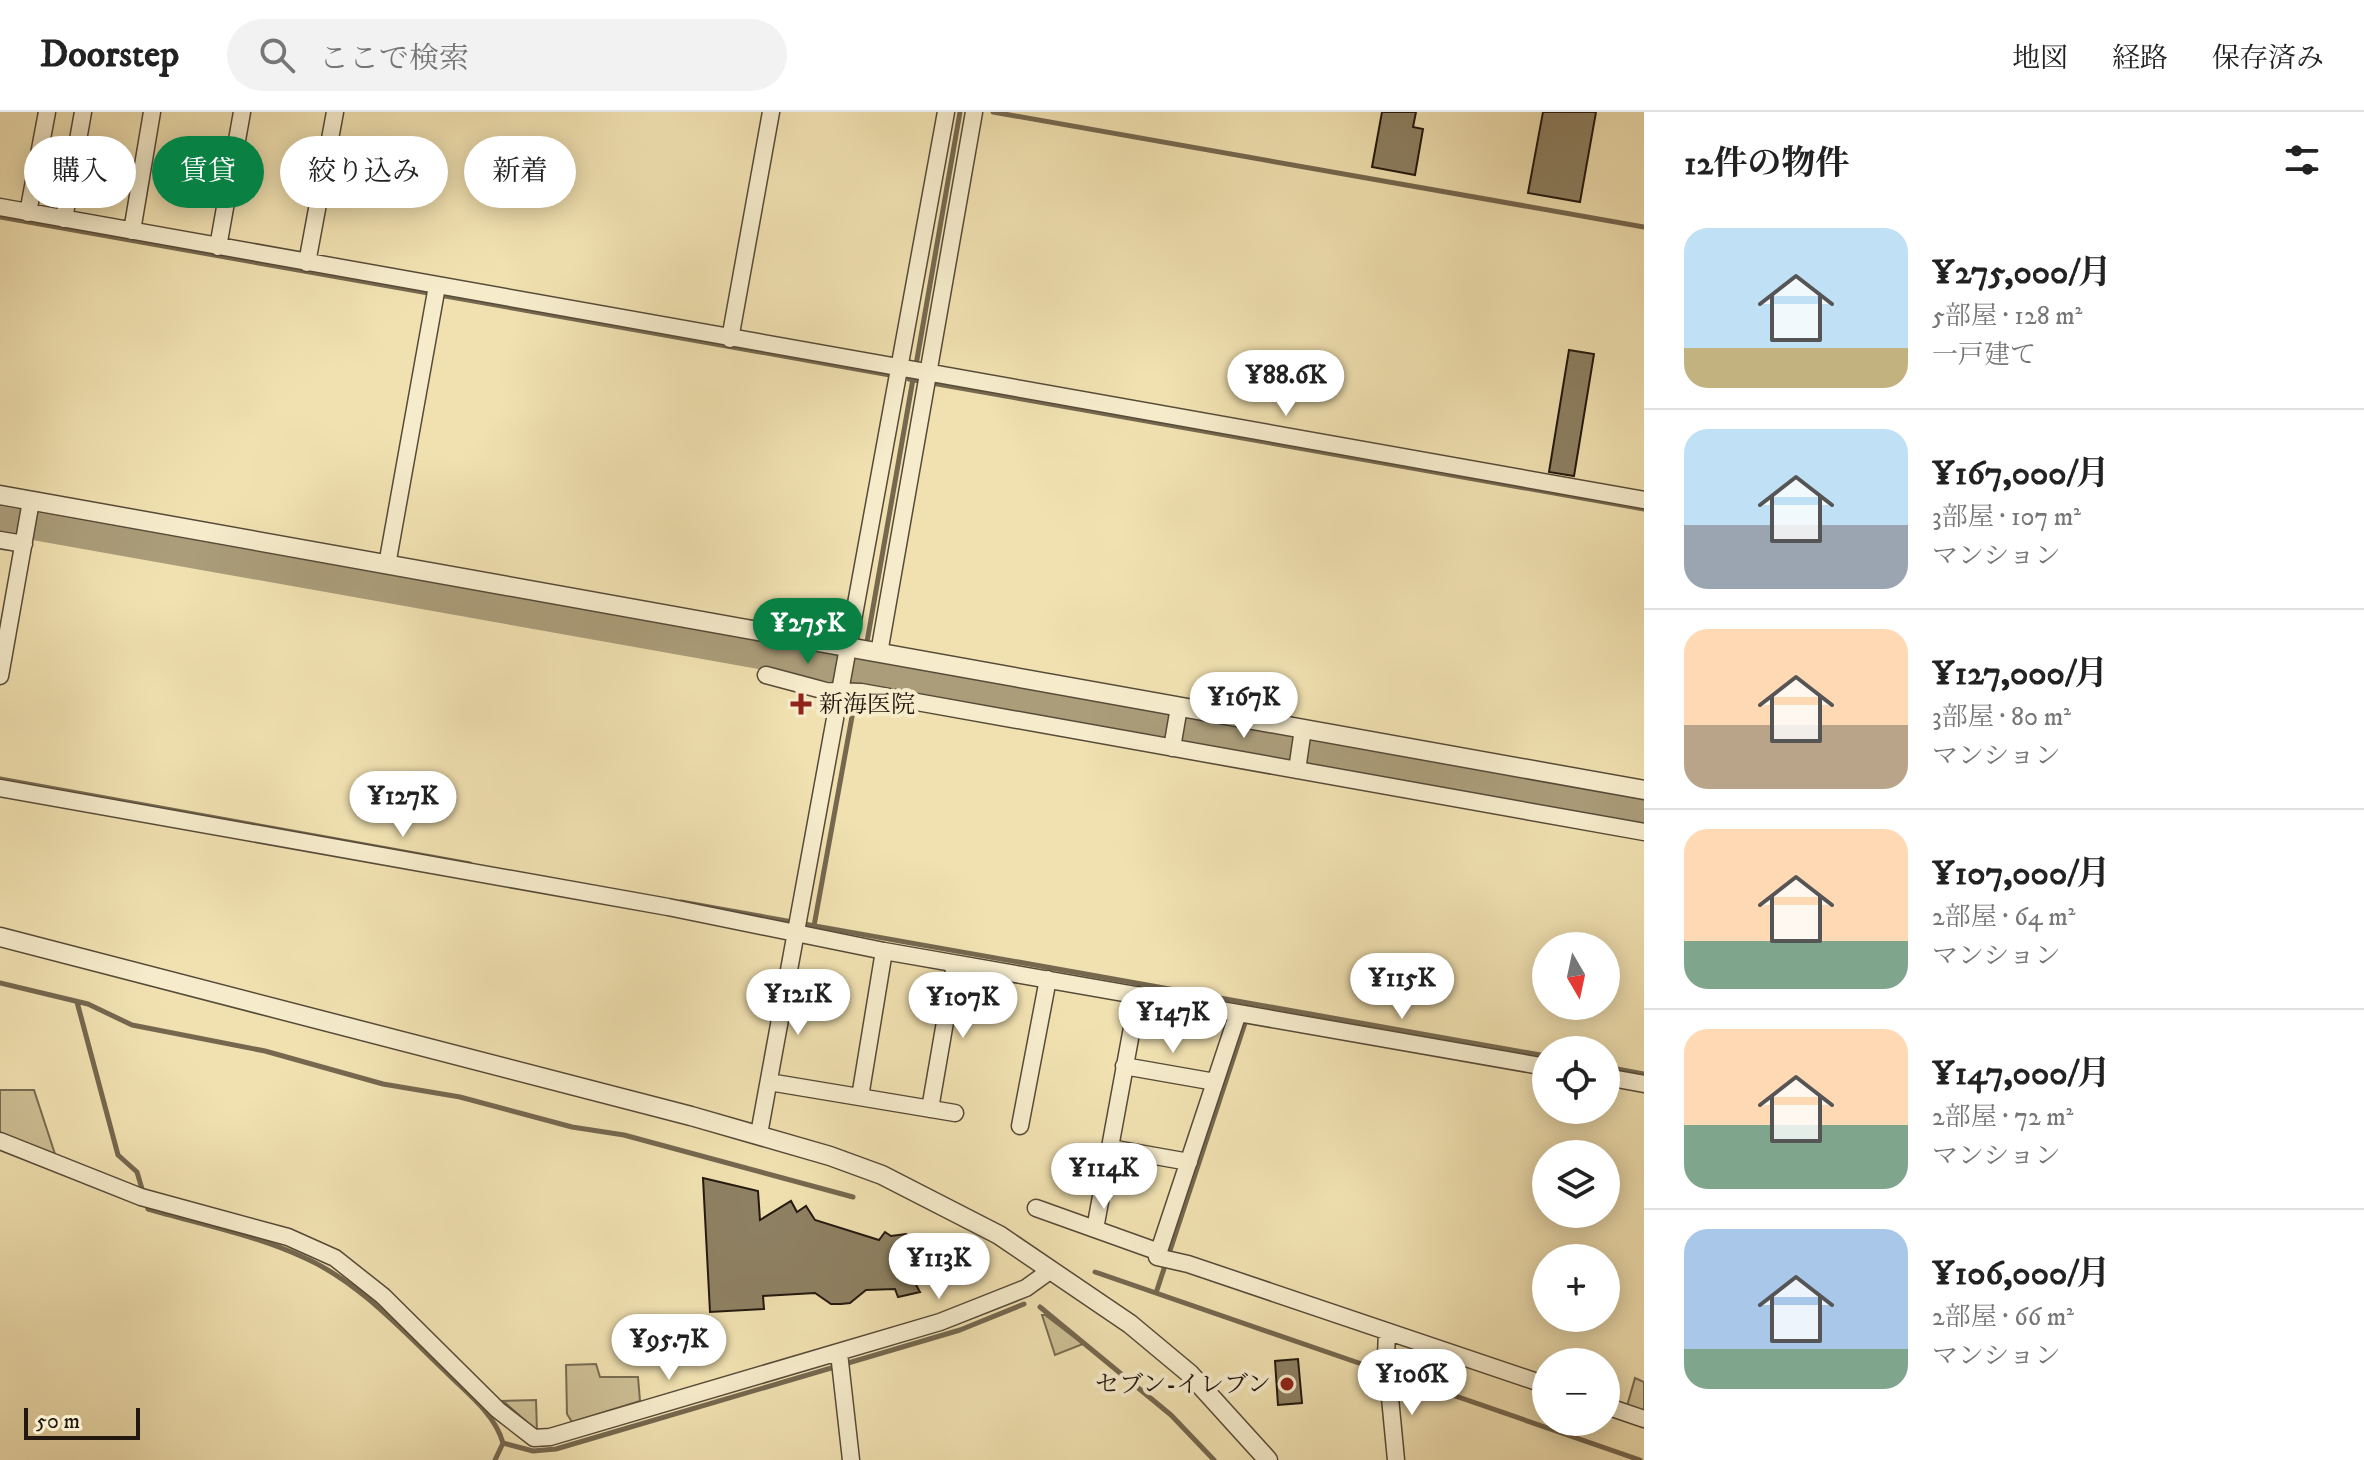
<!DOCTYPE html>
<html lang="ja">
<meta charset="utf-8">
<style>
body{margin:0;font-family:"IM FELL DW Pica","Noto Serif JP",serif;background:#f2f2f2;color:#222;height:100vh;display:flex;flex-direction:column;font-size:30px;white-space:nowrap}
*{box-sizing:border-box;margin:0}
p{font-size:26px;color:#767676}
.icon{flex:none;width:44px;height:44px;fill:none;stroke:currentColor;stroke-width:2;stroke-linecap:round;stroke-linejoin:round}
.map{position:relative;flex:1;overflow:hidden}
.side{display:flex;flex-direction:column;background:#fff;width:720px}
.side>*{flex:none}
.hud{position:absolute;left:24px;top:24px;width:760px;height:72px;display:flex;gap:16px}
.needle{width:52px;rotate:171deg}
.fabs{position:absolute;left:1532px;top:820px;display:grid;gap:16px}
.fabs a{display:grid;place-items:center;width:88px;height:88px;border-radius:50%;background:#fff;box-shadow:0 4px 20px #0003;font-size:40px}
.scale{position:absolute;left:24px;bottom:20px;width:116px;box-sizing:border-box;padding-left:8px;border:4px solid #23180f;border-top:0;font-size:22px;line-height:28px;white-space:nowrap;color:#23180f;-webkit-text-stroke:6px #f6eccc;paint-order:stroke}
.price{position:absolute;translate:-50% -68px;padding:0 18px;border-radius:28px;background:#fff;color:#222;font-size:26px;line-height:52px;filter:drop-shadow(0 2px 4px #0008)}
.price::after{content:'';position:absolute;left:50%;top:48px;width:24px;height:18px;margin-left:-12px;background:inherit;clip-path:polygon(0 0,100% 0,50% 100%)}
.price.on{background:#0b8043;color:#fff}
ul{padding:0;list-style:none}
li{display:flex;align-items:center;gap:24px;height:200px;padding:0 40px}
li+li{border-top:2px solid #e0e0e0}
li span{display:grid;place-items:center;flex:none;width:224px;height:160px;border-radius:24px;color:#555}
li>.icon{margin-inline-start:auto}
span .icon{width:96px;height:96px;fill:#fffc;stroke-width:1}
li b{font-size:34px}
h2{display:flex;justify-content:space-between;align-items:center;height:96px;padding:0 40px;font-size:34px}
.chip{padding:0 28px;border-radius:36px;background:#fff;box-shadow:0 4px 20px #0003;font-size:28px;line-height:72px}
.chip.on{background:#0b8043;color:#fff}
header{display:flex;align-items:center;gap:48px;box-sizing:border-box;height:112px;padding:0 40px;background:#fff;border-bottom:2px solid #e0e0e0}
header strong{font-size:38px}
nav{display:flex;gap:44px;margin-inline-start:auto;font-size:28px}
.search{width:560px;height:72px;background:#f2f2f2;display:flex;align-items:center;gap:20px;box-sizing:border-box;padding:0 28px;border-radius:44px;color:#767676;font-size:30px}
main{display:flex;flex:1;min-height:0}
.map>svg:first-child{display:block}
.green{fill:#cebf95;stroke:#786c52;stroke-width:2}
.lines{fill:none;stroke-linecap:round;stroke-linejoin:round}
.stream{stroke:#75684f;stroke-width:5}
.river{stroke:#ab9d7a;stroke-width:28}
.building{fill:#8e8163;stroke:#23180f;stroke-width:2}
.minor-casing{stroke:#564a38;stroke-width:19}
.tertiary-casing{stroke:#564a38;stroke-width:21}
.minor{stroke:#f6eccc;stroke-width:16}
.tertiary{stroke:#f6eccc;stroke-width:18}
.poi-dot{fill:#8f2418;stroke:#f6eccc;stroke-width:3}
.labels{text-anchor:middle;stroke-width:8;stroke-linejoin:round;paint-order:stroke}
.poi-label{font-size:24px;fill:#23180f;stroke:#f6eccc;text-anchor:start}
</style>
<header>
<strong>Doorstep</strong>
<div class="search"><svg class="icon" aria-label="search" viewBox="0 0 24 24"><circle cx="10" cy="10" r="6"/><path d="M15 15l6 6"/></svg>ここで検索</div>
<nav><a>地図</a><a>経路</a><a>保存済み</a></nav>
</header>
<main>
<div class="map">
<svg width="1644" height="1348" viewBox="0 0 1644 1348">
<rect width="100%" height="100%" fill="#f1e1b1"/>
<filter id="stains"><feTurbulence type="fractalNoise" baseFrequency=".0025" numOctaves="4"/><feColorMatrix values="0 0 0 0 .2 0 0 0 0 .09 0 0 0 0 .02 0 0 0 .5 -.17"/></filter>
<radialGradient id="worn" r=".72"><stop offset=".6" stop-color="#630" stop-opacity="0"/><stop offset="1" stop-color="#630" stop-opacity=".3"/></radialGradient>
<path class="green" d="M 0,978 L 34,978 L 55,1042 L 0,1022 Z
M 1042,1203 L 1045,1203 L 1083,1232 L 1055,1243 Z
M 596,1252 L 600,1265 L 638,1265 L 640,1289 L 572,1310 L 567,1302 L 566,1253 Z
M 1635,1266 L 1644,1270 L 1644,1300 L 1627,1294 Z
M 536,1288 L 537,1319 L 503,1289 Z"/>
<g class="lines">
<path class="stream" d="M 993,0 L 1644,115
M 0,105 L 890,263
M 916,253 L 960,0
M 909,267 L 1644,397
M 867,530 L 913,267
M 864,562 L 866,553
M 858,573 L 860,561
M 0,667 L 470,752
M 681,790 L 1546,944
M 814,814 L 855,588
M 0,871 L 88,892 L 132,913 L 265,939 L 383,972 L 460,985 L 572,1015 L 624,1023 L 853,1085
M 77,890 L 118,1043 L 137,1060 L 148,1097 C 200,1112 256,1123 305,1146 C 359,1170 405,1221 447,1261 C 468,1282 495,1302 503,1331
M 1606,955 L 1644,962
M 1095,1160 L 1382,1259
M 1156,1181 L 1247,905
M 1040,1195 L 1171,1303 L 1214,1348
M 1392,1262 L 1640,1348
M 495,1348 L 503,1331 L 533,1339 L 556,1337 L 960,1218 L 1024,1192"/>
<path class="river" d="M 0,408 L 1644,700"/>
</g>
<path class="building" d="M 1382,0 L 1416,0 L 1413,15 L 1423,17 L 1415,63 L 1372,55 Z
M 1543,0 L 1596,0 L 1580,90 L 1528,81 Z
M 1569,238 L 1594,242 L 1574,364 L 1549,360 Z
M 703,1066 L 758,1079 L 760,1108 L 791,1089 L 797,1100 L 806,1094 L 815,1108 L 879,1128 L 885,1120 L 891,1124 L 906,1122 L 914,1128 L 916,1142 L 921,1146 L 909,1160 L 920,1180 L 898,1185 L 895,1177 L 866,1178 L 850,1191 L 841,1192 L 831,1192 L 815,1181 L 763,1184 L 764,1197 L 710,1200 Z
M 1298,1247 L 1302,1291 L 1278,1293 L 1275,1249 Z"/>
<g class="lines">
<defs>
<path id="minor" d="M 0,95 L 1644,388
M 28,101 L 47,0
M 64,107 L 83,0
M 132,119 L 152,0
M 218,135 L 242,0
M 307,151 L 335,0
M 730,227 L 771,0
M 0,428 L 24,432
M 387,453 L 437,174
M 879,541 L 974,0
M 766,563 L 826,579 L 861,580 L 1644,720
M 0,564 L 31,389
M 1172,636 L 1179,595
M 1297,658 L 1303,617
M 0,676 L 668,795 L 884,839 L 1546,955
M 1238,901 L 1157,1145 L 1188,1152 L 1546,1273
M 1124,954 L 1215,970
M 1606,965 L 1644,972
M 769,970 L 955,1001
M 860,985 L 884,839
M 930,997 L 955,852
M 1020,1014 L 1048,867
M 759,1022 L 946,0
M 0,1029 L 141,1085 L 288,1125 L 335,1146 L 383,1184 L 498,1298 L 534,1326 L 550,1325 L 940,1210 L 1026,1176 L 1051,1158
M 1110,1036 L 1189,1050
M 1036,1096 L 1159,1140
M 1095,1117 L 1138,883
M 1387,1220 L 1386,1244 L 1396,1348
M 839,1241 L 851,1348
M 1606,1294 L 1644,1307"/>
<path id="tertiary" d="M 0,383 L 1644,678
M 0,825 L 691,1004 L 830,1044 L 882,1063 L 999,1123 L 1130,1212 L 1190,1262 L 1268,1348"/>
</defs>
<use href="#minor" class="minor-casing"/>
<use href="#tertiary" class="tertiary-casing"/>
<use href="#minor" class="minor"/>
<use href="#tertiary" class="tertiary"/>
</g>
<g class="poi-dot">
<path d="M797 580h8v8h8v8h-8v8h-8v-8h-8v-8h8z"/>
<circle cx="1287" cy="1272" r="8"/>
</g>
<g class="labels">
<g class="poi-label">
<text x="819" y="600">新海医院</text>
<text x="1271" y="1280" text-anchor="end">セブン-イレブン</text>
</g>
</g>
<rect width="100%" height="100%" filter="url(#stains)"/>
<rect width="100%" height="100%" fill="url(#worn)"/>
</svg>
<div class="fabs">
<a><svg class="needle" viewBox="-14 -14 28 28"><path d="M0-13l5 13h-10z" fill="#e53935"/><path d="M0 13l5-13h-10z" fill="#767676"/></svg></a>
<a><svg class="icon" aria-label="locate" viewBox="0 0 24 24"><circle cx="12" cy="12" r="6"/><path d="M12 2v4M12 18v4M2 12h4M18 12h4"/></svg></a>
<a><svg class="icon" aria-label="layers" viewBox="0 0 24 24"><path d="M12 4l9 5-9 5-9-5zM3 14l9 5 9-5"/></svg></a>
<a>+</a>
<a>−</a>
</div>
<div class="scale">50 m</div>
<b class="price" style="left:1286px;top:306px">¥88.6K</b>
<b class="price on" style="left:808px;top:554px">¥275K</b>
<b class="price" style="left:1244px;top:628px">¥167K</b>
<b class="price" style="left:403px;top:727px">¥127K</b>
<b class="price" style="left:1402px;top:909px">¥115K</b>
<b class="price" style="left:798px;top:925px">¥121K</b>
<b class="price" style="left:963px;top:928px">¥107K</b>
<b class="price" style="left:1173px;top:943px">¥147K</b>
<b class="price" style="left:1104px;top:1099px">¥114K</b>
<b class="price" style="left:939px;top:1189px">¥113K</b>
<b class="price" style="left:669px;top:1270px">¥95.7K</b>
<b class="price" style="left:1412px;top:1305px">¥106K</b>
<div class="hud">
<a class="chip">購入</a>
<a class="chip on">賃貸</a>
<a class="chip">絞り込み</a>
<a class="chip">新着</a>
</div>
</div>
<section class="side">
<h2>12件の物件<svg class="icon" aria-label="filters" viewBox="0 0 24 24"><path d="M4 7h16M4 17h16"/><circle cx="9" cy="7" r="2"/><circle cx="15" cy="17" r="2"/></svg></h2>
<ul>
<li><span style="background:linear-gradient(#bfe0f5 75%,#c2b280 0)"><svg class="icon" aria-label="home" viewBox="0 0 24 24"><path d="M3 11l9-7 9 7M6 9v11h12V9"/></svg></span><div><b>¥275,000/月</b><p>5部屋 · 128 m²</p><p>一戸建て</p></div></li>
<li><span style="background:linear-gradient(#bfe0f5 60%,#9aa5b1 0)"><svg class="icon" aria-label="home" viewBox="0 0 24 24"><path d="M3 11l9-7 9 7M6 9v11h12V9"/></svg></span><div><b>¥167,000/月</b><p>3部屋 · 107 m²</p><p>マンション</p></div></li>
<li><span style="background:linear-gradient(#ffd9b3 60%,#b9a48a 0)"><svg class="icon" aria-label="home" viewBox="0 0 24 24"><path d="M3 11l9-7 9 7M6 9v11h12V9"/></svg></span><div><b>¥127,000/月</b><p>3部屋 · 80 m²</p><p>マンション</p></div></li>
<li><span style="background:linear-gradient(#ffd9b3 70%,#7fa58c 0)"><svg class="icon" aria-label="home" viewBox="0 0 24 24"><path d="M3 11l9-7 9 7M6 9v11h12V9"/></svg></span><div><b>¥107,000/月</b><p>2部屋 · 64 m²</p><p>マンション</p></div></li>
<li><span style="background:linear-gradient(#ffd9b3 60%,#7fa58c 0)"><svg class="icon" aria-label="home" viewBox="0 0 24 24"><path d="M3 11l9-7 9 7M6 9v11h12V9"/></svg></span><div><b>¥147,000/月</b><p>2部屋 · 72 m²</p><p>マンション</p></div></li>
<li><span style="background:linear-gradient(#a9c7e8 75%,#7fa58c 0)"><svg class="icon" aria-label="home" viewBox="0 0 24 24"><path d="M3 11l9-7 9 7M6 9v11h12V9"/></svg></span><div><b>¥106,000/月</b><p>2部屋 · 66 m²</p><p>マンション</p></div></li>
</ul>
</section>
</main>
